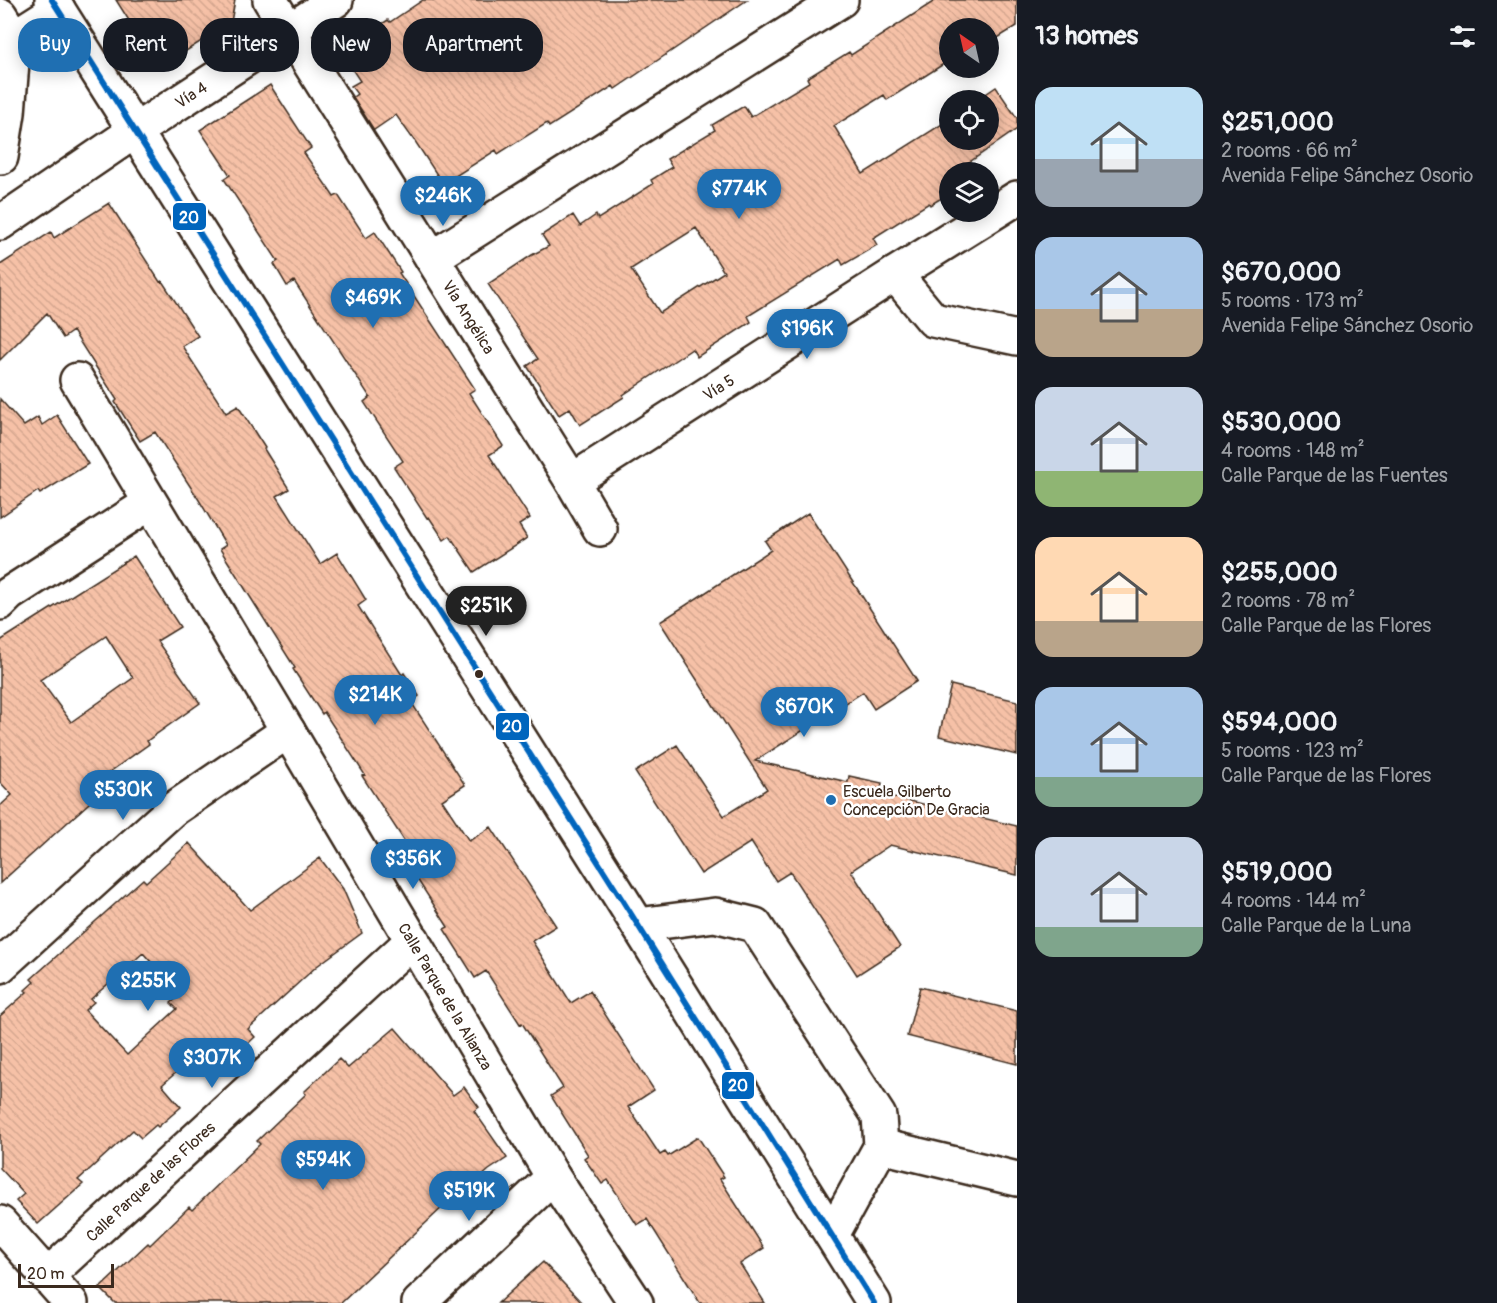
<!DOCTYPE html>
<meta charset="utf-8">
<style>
body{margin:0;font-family:Pangolin,sans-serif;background:#242831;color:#f1f3f6;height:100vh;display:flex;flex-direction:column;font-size:22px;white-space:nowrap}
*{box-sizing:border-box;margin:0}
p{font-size:20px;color:#9ea1a6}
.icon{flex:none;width:33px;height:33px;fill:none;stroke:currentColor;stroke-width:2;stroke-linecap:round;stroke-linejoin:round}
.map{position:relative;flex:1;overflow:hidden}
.sheet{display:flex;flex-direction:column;background:#171b24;width:480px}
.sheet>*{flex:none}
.banner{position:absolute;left:18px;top:18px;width:570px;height:54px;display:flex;gap:12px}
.needle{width:39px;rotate:326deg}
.buttons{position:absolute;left:939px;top:18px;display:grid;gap:12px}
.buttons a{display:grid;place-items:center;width:60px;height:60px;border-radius:50%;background:#171b24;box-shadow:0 3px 15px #0003;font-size:30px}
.scale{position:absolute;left:18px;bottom:15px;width:96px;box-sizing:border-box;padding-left:6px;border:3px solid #3b2a1e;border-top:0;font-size:16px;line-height:21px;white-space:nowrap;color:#3b2a1e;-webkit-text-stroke:4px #fff;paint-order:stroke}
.price{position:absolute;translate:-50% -51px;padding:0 14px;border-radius:21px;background:#1f6fb2;color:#fff;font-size:20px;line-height:39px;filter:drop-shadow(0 2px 3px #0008)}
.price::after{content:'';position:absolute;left:50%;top:36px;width:18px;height:14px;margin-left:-9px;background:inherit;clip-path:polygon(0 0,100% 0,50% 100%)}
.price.active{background:#222;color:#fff}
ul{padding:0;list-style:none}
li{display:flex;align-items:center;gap:18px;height:150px;padding:0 18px}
li span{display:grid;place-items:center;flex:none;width:168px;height:120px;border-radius:18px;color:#555}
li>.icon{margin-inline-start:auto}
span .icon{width:72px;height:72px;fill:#fffc;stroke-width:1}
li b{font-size:26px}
h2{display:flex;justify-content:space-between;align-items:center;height:72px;padding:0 18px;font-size:26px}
.pill{padding:0 21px;border-radius:24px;background:#171b24;box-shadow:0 3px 15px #0003;font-size:21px;line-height:54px}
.pill.active{background:#1f6fb2;color:#fff}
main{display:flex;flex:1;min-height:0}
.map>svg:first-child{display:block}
.building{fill:url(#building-back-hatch);stroke:#3b2a1e;stroke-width:1.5;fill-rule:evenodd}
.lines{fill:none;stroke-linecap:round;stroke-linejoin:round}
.minor-casing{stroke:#3b2a1e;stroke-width:38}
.minor{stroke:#fff;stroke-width:33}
.bus-1-casing{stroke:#fff;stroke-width:10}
.bus-1{stroke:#0065bd;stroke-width:6}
.bus-dot{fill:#3b2a1e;stroke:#fff;stroke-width:2}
.poi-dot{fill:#1f6fb2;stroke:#fff;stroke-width:2}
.labels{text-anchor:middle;stroke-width:5;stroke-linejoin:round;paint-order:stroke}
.street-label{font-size:16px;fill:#3b2a1e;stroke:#fff}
.poi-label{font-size:16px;fill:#3b2a1e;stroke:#fff;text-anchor:start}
.line-badge{stroke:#fff;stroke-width:2}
.badge-label{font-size:16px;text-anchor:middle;font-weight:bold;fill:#fff}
</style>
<main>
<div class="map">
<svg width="1017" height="1303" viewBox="0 0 1017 1303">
<defs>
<pattern id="building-back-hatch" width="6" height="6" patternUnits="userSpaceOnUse" patternTransform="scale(1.5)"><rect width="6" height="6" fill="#f6c1a7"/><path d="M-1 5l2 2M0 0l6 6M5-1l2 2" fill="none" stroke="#d4a68f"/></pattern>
</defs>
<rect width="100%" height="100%" fill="#fff"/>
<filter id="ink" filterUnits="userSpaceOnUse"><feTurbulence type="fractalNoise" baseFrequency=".0167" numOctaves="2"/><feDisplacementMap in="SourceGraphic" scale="12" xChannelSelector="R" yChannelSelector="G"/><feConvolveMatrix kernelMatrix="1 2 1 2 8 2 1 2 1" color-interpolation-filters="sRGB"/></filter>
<g filter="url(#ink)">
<path class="building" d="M 116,0 L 235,0 L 231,22 L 169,62 L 144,24 L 135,30 Z
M 423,0 L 747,0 L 615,89 L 613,86 L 549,127 L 547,123 L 498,154 L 496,150 L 443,184 L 413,138 L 413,139 L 396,115 L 374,130 L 353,97 L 357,94 L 351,86 L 360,81 L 340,51 L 388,20 L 390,22 Z
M 936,0 L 1017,0 L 1017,26 L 988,44 L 988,28 L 950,28 L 950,60 L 887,100 L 884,95 L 834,126 L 863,174 L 950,119 L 950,140 L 988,140 L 988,100 L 977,100 L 996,87 L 1017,118 L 1017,129 L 955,172 L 950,172 L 950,193 L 930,205 L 929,203 L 873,238 L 877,245 L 843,265 L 840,259 L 748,316 L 751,322 L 697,357 L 692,349 L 623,395 L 624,397 L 580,425 L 570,408 L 559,415 L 527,366 L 538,359 L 488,284 L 532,255 L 549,246 L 542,235 L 573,215 L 580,226 L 596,215 L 598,219 L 653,184 L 651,180 L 672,167 L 667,159 L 715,130 L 712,125 L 744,106 L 751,117 L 809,82 L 807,78 L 849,52 L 851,55 ZM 696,228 L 724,272 L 660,313 L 631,269 Z
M 270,85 L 311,148 L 304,153 L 334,197 L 338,195 L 366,238 L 375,232 L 401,272 L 399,273 L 475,389 L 469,393 L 503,446 L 489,455 L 530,518 L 519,525 L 527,538 L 474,572 L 450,536 L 444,540 L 429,517 L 427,518 L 394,467 L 403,461 L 364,402 L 370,397 L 294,281 L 287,286 L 274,264 L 278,261 L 224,179 L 230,175 L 200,130 Z
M 109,203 L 160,282 L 162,281 L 198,336 L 182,346 L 226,413 L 238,406 L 265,448 L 264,449 L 289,489 L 277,496 L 320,564 L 337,553 L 366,600 L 358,606 L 402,675 L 404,673 L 419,696 L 411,702 L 465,785 L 442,800 L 469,841 L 491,827 L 556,926 L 532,941 L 571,1003 L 590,991 L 654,1090 L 628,1107 L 660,1155 L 665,1152 L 668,1156 L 698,1137 L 724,1177 L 720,1179 L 764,1248 L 740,1264 L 765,1303 L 700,1303 L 647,1219 L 637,1225 L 608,1180 L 602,1184 L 584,1158 L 588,1155 L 551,1096 L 563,1088 L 522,1023 L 520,1024 L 486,971 L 475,978 L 444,929 L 448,927 L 399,851 L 407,845 L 362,776 L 365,775 L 324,712 L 322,714 L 293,669 L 295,668 L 220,549 L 226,545 L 199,500 L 155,432 L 140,441 L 115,402 L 117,400 L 73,331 L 63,338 L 47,313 L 0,360 L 0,265 L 51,232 L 54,238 Z
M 0,399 L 24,426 L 38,417 L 42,425 L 57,415 L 88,464 L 40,494 L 38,491 L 0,517 Z
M 808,513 L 917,681 L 874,709 L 863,692 L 755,761 L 848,782 L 849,776 L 882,783 L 880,794 L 1017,826 L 1017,875 L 890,845 L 851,871 L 900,947 L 857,975 L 790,872 L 776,881 L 751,842 L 701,874 L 635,772 L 677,745 L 724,816 L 767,789 L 660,622 L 771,550 L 765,541 Z
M 134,556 L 180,627 L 157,641 L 200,703 L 147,741 L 149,744 L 90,786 L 98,795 L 0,883 L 0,806 L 12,795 L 0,782 L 0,641 ZM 106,636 L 133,678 L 71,722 L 40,680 Z
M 951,685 L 1017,701 L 1017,755 L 939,736 Z
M 189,843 L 250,910 L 320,858 L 343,889 L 362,933 L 317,966 L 248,1029 L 255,1037 L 223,1067 L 205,1047 L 162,1085 L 181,1107 L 158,1127 L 156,1125 L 141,1138 L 133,1130 L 78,1180 L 83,1184 L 38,1224 L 16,1201 L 24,1194 L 0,1168 L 0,1016 L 27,992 L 25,990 L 34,982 L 31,979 L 143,879 L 146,882 ZM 143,953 L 180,995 L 171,1003 L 177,1009 L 127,1055 L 85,1010 L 94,1002 L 91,999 Z
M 920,987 L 1017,1011 L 1017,1064 L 907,1036 Z
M 395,1028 L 453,1095 L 464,1087 L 479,1107 L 474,1111 L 507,1158 L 489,1170 L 448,1206 L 446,1204 L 341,1303 L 115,1303 L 100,1288 L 148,1243 L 150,1245 L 189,1207 L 192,1210 L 260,1144 L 257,1141 L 306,1094 L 304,1092 L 339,1059 L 348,1068 Z
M 543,1262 L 582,1303 L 498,1303 Z"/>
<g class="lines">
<defs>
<g id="minor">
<path d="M 52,0 L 621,898 L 874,1303"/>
<path id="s1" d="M 270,0 L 572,481 L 600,529"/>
<path d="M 0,15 L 14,37 L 58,9"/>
<path d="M 1,157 L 8,113 L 14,37"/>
<path id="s2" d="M 0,223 L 135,131 L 336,0"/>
<path d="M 432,258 L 841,0"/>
<path d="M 895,274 L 933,320 L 1017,338"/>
<path id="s3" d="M 77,380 L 288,731 L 553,1177 L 636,1303"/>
<path id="s4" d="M 572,481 L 895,274 L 1017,198"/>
<path d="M 0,603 L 9,594 L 150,503"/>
<path d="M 638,925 L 715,915 L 755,925 L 879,1116 L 881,1146 L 832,1235"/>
<path d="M 0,966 L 172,810 L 288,731"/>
<path d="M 881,1146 L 1017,1179"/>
<path d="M 0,1223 L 71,1303"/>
<path id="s5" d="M 47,1276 L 413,940"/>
<path d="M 419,1303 L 553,1177"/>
</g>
</defs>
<use href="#minor" class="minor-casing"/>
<use href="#minor" class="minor"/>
<defs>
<path id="bus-1" d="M 52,0 L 621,898 L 874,1303"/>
</defs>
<use href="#bus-1" class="bus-1-casing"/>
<use href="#bus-1" class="bus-1"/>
</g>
</g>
<circle class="bus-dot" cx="479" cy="674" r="5"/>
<circle class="poi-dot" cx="831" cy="800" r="6"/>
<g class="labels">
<g class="street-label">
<text dy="6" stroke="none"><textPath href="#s2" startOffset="230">Vía 4</textPath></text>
<text dy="6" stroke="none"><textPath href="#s1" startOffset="374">Vía Angélica</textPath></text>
<text dy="6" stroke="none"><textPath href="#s4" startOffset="174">Vía 5</textPath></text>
<text dy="6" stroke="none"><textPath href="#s3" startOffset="718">Calle Parque de la Alianza</textPath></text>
<text dy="6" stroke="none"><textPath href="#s5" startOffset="140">Calle Parque de las Flores</textPath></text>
</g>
<g class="poi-label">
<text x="843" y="797">Escuela Gilberto<tspan x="843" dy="18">Concepción De Gracia</tspan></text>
</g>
</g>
<g class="line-badge">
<rect x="172" y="202" width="35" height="29" rx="6" fill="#0065bd"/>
<rect x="495" y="712" width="35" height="29" rx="6" fill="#0065bd"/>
<rect x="721" y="1071" width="34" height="29" rx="6" fill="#0065bd"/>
</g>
<g class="badge-label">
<text x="189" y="223">20</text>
<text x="512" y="732">20</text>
<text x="738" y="1091">20</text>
</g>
</svg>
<div class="buttons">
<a><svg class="needle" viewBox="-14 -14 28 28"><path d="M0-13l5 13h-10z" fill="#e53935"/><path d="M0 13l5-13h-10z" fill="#9ea1a6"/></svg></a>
<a><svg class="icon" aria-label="locate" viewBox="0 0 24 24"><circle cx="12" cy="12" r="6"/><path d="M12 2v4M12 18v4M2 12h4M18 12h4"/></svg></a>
<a><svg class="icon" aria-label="layers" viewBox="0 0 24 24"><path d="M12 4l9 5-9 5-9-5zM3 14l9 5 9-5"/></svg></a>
</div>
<div class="scale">20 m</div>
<b class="price" style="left:739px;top:220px">$774K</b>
<b class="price" style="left:443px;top:227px">$246K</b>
<b class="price" style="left:373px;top:329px">$469K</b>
<b class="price" style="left:807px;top:360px">$196K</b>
<b class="price active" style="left:486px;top:637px">$251K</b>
<b class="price" style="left:375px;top:726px">$214K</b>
<b class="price" style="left:804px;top:738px">$670K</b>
<b class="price" style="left:123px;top:821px">$530K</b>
<b class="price" style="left:413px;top:890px">$356K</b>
<b class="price" style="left:148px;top:1012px">$255K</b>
<b class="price" style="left:212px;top:1089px">$307K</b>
<b class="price" style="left:323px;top:1191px">$594K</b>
<b class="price" style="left:469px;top:1222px">$519K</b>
<div class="banner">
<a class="pill active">Buy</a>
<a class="pill">Rent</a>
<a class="pill">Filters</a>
<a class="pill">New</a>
<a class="pill">Apartment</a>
</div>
</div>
<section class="sheet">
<h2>13 homes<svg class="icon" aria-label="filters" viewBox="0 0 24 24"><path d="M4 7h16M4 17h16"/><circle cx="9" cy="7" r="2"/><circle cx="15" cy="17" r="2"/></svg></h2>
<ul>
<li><span style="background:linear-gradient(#bfe0f5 60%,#9aa5b1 0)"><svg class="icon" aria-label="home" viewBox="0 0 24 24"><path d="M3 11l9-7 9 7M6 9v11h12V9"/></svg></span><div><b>$251,000</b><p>2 rooms · 66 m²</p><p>Avenida Felipe Sánchez Osorio</p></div></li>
<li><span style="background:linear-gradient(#a9c7e8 60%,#b9a48a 0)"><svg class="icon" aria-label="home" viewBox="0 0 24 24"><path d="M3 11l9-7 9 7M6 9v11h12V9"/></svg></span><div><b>$670,000</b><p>5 rooms · 173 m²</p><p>Avenida Felipe Sánchez Osorio</p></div></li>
<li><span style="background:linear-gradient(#c9d6e8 70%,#8fb573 0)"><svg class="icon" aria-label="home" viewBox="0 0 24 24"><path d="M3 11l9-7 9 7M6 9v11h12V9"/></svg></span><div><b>$530,000</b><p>4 rooms · 148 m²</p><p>Calle Parque de las Fuentes</p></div></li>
<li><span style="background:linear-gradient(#ffd9b3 70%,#b9a48a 0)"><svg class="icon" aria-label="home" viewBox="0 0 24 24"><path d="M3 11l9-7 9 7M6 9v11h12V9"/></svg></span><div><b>$255,000</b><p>2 rooms · 78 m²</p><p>Calle Parque de las Flores</p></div></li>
<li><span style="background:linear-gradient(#a9c7e8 75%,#7fa58c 0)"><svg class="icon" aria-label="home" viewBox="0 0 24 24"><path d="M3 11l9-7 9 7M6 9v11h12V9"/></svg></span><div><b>$594,000</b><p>5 rooms · 123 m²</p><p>Calle Parque de las Flores</p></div></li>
<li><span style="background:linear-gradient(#c9d6e8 75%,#7fa58c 0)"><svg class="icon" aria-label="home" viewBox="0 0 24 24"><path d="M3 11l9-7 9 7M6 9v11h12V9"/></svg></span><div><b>$519,000</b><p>4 rooms · 144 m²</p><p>Calle Parque de la Luna</p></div></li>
</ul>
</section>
</main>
